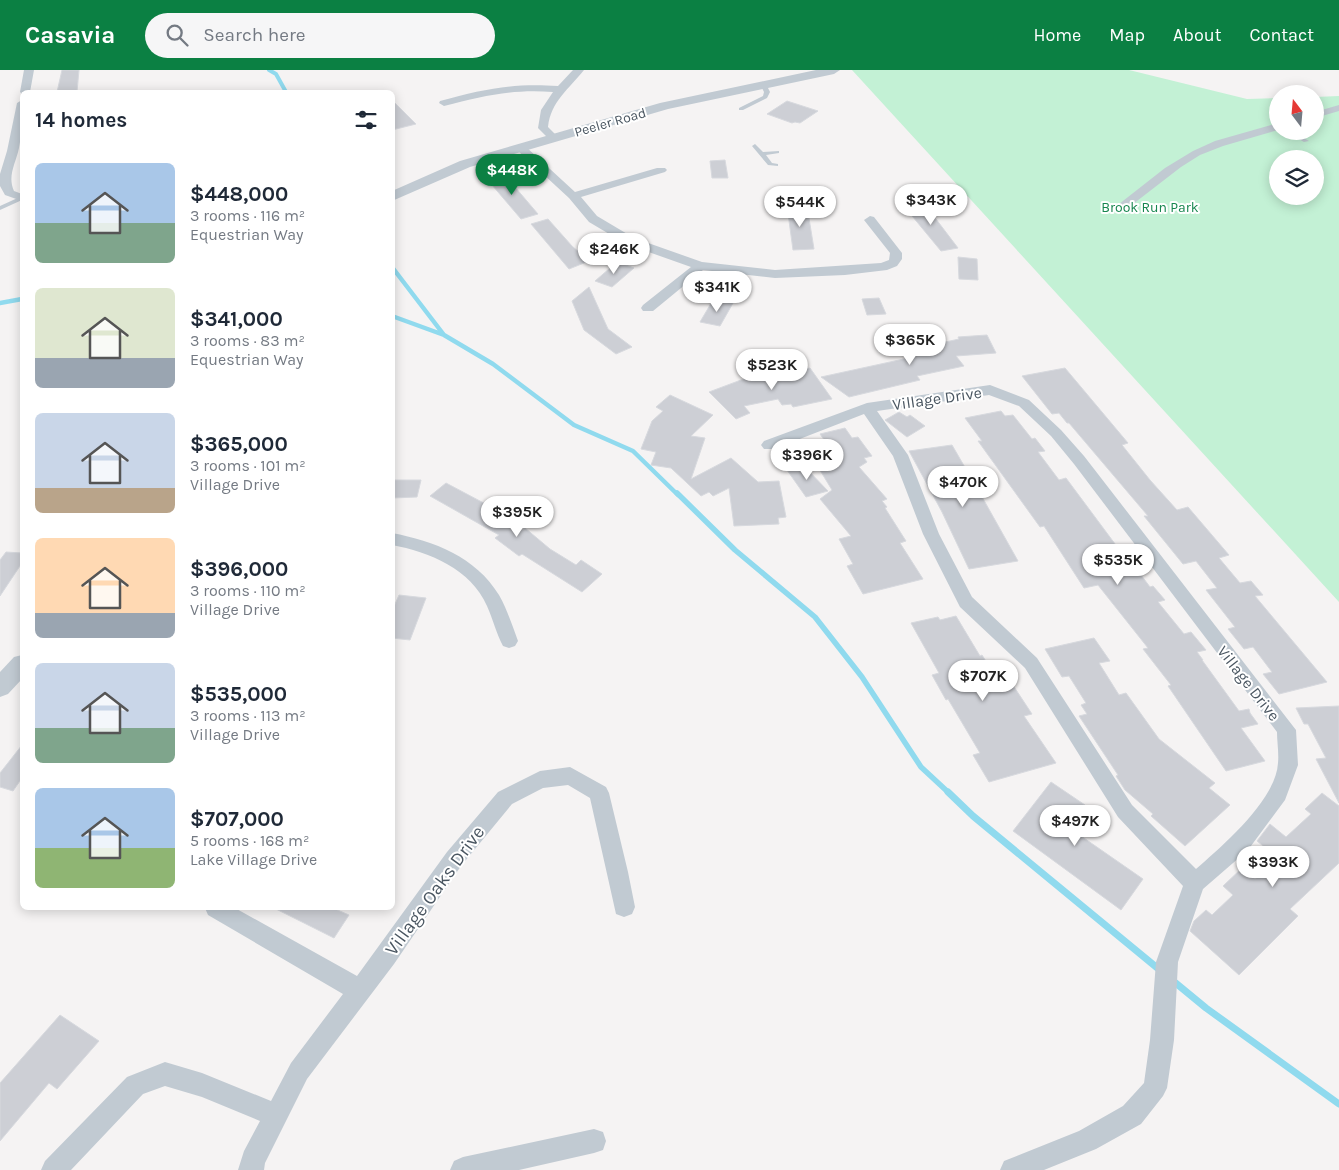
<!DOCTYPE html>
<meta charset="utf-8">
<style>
body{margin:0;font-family:Karla,sans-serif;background:#f6f6f7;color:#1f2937;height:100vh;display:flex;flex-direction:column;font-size:19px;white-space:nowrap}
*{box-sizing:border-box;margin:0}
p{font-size:16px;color:#747a83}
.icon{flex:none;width:28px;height:28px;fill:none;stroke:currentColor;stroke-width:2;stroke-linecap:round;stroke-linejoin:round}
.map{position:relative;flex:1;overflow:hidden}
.sheet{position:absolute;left:20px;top:20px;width:375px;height:820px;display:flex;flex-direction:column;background:#fff;border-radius:8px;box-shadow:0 2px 12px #0003}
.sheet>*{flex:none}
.needle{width:32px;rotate:344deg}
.tools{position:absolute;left:1269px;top:15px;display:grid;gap:10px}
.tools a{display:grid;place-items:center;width:55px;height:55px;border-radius:50%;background:#fff;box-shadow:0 2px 12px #0003;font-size:25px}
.price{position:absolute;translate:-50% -42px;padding:0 11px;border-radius:18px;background:#fff;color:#222;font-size:16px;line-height:32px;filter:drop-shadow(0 1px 2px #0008)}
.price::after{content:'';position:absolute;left:50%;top:30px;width:15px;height:11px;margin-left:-8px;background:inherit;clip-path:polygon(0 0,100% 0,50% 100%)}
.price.on{background:#0b8043;color:#fff}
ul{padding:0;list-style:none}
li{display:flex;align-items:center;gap:15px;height:125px;padding:0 15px}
li span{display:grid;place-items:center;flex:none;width:140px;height:100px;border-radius:8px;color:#555}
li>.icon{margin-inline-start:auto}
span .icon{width:60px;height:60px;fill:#fffc;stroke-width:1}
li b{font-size:21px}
h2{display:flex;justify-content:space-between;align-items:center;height:60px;padding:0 15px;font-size:21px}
header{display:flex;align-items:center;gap:30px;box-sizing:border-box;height:70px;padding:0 25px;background:#0b8043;color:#fff}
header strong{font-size:24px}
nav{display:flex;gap:28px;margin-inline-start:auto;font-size:18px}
.search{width:350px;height:45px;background:#f6f6f7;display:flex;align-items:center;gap:12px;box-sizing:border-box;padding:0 18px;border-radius:28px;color:#747a83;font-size:19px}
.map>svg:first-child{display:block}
.green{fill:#c3f1d5;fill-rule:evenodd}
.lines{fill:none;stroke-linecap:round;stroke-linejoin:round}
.stream-far3{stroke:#90daee;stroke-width:4}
.stream-far2{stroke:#90daee;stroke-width:4.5}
.stream-far1{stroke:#90daee;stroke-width:5.5}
.stream{stroke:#90daee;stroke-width:7}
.building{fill:#cdcfd5;stroke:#d7d9de}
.service{fill:#c1cad2;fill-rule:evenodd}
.minor{fill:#c1cad2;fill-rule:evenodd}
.tertiary{fill:#c1cad2;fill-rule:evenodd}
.labels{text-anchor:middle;stroke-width:4;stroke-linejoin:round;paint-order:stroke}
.far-street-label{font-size:14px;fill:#4a5661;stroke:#fff}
.far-park-label{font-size:14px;fill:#17864f;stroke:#fff}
.street-label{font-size:16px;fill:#4a5661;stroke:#fff}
.near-street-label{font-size:19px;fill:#4a5661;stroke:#fff}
</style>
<header>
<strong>Casavia</strong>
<div class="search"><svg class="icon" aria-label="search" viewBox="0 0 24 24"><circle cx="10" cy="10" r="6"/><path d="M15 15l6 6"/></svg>Search here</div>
<nav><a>Home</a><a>Map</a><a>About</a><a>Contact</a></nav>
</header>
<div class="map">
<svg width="1339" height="1100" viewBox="0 0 1339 1100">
<rect width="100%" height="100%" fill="#f5f3f3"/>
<path class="green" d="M 852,0 L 1129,0 L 1247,29 L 1277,28 L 1278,61 L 1315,61 L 1315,27 L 1339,26 L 1339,532 ZM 1278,89 L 1315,89 L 1315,126 L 1278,126 Z"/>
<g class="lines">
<path class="stream-far3" d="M 269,0 L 276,4 L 286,22"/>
<path class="stream-far2" d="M 392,197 L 444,265
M 0,233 L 22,229
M 392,246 L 444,265 L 493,294 L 574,355 L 633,381 L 678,425"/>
<path class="stream-far1" d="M 677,423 L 735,480 L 815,547 L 862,607 L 921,697 L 949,723"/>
<path class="stream" d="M 948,722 L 973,746 L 1161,901
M 1172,910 L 1206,938 L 1339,1034"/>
</g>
<path class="building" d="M 62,0 L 79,0 L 77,22 L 57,22 Z
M 392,30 L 416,54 L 392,60 Z
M 787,31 L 818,41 L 800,53 L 795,52 L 792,53 L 767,44 Z
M 725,90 L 728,108 L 712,108 L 710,91 Z
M 503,103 L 538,144 L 521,149 L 486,108 Z
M 923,132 L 958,178 L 941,181 L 903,135 Z
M 787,136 L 807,136 L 814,179 L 793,180 Z
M 548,149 L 572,176 L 589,191 L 569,199 L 531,154 Z
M 958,187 L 977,189 L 978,210 L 959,209 Z
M 617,192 L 634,198 L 612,217 L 595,211 Z
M 589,217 L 608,259 L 632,277 L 616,284 L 584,260 L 572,231 Z
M 879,228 L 886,244 L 867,245 L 862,229 Z
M 713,230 L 733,233 L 720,256 L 700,252 Z
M 987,265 L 996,283 L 956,286 L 964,296 L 917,306 L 920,310 L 849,327 L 821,307 L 913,287 L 911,283 L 934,278 L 932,275 L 959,269 L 958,267 Z
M 810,298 L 832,329 L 793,337 L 791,334 L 782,335 L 778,329 L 744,336 L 750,343 L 736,349 L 709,322 L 741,310 Z
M 1065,298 L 1128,373 L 1122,375 L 1150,410 L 1177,440 L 1188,437 L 1229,485 L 1219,488 L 1240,513 L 1251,511 L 1263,525 L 1255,526 L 1327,612 L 1279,624 L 1263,604 L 1272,602 L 1253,577 L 1244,579 L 1228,559 L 1235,557 L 1206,520 L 1217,518 L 1196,491 L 1183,494 L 1144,446 L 1148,446 L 1069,353 L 1067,353 L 1059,343 L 1052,344 L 1022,306 Z
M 670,325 L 713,345 L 691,366 L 705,368 L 691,409 L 731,388 L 758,412 L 779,411 L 786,447 L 778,448 L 779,454 L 734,456 L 729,418 L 713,426 L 709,422 L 701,426 L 671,398 L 651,395 L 656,382 L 641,379 L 652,351 L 663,341 L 656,337 Z
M 1001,341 L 1005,346 L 1013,345 L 1032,369 L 1035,368 L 1045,381 L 1038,382 L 1059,410 L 1066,408 L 1127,490 L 1129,489 L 1150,517 L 1153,516 L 1165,530 L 1158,532 L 1184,564 L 1191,562 L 1206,580 L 1197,582 L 1203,590 L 1202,590 L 1239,641 L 1249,639 L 1250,643 L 1258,654 L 1241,658 L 1265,691 L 1226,701 L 1168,616 L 1171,615 L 1143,579 L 1148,578 L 1098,515 L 1084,518 L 1044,456 L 1040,457 L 978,371 L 982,371 L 965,348 Z
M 899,342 L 907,347 L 910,345 L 925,356 L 907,367 L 885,350 Z
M 845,358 L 852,368 L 858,367 L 872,386 L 864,388 L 867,392 L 859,397 L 887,429 L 882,431 L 887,437 L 885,438 L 906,471 L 900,473 L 923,509 L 863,524 L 847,496 L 853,494 L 839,469 L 851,466 L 820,429 L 832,420 L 812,387 L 832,381 L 820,364 Z
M 952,375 L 981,425 L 1018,491 L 969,499 L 942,442 L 909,381 Z
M 803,395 L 828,421 L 806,427 L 787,400 Z
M 392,410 L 421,410 L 417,427 L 392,428 Z
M 446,413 L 495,439 L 522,460 L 525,458 L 550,479 L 576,495 L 581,490 L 602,504 L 582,522 L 522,484 L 519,486 L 495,468 L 499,465 L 430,426 Z
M 6,482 L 22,483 L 22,493 L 0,526 L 0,490 Z
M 399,525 L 426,528 L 410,570 L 392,568 L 392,541 Z
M 956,546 L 980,586 L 982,585 L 989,596 L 999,594 L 1032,644 L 1024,646 L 1056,693 L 989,712 L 973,685 L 980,683 L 948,629 L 946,630 L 932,605 L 939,603 L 911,553 L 938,547 L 940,550 Z
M 1094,568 L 1110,591 L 1099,593 L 1119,625 L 1126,623 L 1159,669 L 1215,713 L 1209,718 L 1230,735 L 1185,776 L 1151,746 L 1153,744 L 1125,720 L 1116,706 L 1118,705 L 1079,646 L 1087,644 L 1081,635 L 1086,633 L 1069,606 L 1062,607 L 1045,579 Z
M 1339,636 L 1339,733 L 1316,689 L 1326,688 L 1308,654 L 1304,654 L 1296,638 Z
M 22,675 L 22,708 L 13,721 L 0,717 L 0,703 Z
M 1051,712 L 1085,735 L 1068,757 L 1143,809 L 1121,840 L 1013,761 Z
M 1322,723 L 1339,736 L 1339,793 L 1290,839 L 1298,846 L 1239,905 L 1190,861 L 1194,851 L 1206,840 L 1212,845 L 1233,825 L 1223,816 L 1242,798 L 1255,809 L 1279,789 L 1257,771 L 1270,754 L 1286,767 L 1311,744 L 1305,739 Z
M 274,838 L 333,838 L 349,845 L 334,868 Z
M 60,945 L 99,971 L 57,1019 L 49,1013 L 0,1071 L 0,1013 Z"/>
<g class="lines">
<path class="service" d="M 763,12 L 766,14 L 770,22 L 767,28 L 743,40 L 739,40 L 739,38 L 763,26 L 764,22 L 760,14 Z
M 1284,61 L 1292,61 L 1309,71 L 1304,72 Z
M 755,74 L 763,82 L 779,81 L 779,83 L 766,85 L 772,93 L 778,94 L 778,96 L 768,95 L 752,76 Z
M 22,126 L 22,130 L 0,140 L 0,136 Z"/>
<path class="minor" d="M 24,0 L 34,0 L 30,22 L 22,22 L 22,24 L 20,22 Z
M 573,0 L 584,0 C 569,19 551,31 548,57 L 559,68 L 554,71 L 550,70 L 538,58 L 541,40 L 553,22 C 511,19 484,26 444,36 L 439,33 L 440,31 C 484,19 512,13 558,16 Z
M 22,30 C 24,45 22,62 19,78 C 16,93 7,106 14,121 L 22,124 L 22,131 L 5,125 L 0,116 L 0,104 L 7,81 L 17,33 Z
M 1339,35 L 1339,41 L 1315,48 L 1315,42 Z
M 1278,53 L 1278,60 L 1223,76 L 1200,85 L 1181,97 L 1124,141 L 1120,142 L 1114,138 L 1165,98 L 1193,81 L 1215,71 Z
M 521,75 L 525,76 L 575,122 L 657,98 L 665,98 L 667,100 L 665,102 L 581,127 L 597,146 L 634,168 L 702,192 L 775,200 L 881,193 L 889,190 L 890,183 L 864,150 L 870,146 L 874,147 L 902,183 L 902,189 L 897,196 L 887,200 L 845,205 L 775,208 L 703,200 L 653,241 L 643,241 L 641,238 L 643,235 L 691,197 L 626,174 L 589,152 L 569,128 L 517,80 L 516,78 L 517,76 Z
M 990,315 L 1029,330 L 1061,360 L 1084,386 L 1296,660 L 1298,695 L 1285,730 L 1248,780 L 1203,819 L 1178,892 L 1174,970 L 1167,1018 L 1163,1026 L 1141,1054 L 1096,1079 L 1044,1100 L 1000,1100 L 1004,1091 L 1079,1061 L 1123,1036 L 1144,1013 L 1150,970 L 1156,892 L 1183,816 L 1118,747 L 1025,598 L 960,537 L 923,464 L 893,386 L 864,344 L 774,379 L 764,379 L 761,375 L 764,371 L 867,333 ZM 989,325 L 1019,336 L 1051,366 L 1074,394 L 1277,662 C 1277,672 1279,683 1278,693 C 1276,730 1222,776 1196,799 L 1132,735 L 1037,588 L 972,527 L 939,464 L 908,385 L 877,341 Z
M 392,463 C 434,471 476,487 499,525 C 507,539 512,555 518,571 L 515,576 L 509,578 L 503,576 C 496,563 493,549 487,536 C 471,499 429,482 392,475 Z
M 570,697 L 606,717 L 609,723 L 628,802 L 635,837 L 632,844 L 624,847 L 616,844 L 590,728 L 568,715 L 543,718 L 512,734 L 461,796 L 394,894 L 307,1009 L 265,1093 L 264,1100 L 238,1100 L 244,1081 L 260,1051 L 202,1027 L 165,1016 L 143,1024 L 71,1100 L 41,1100 L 45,1091 L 127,1007 L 165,992 L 202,1003 L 271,1031 L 291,993 L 343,924 L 208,845 L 205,838 L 235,838 L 357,906 L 447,782 L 498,722 L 540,701 Z
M 594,1059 L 603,1062 L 606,1071 L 603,1080 L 594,1083 L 519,1100 L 450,1100 L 454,1091 L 463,1087 Z"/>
<path class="tertiary" d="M 816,0 L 840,0 L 834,4 L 668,39 L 470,97 L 392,131 L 392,121 L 460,91 L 660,33 Z
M 22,585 L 22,609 L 8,624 L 0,627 L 0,602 L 14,587 Z"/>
</g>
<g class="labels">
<g class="far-street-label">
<text transform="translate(610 52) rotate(-16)" y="5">Peeler Road</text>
</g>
<g class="far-park-label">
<text x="1150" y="142">Brook Run Park</text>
</g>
<g class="street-label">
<text transform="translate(937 328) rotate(-8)" y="6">Village Drive</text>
<text transform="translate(1249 613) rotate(52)" y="6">Village Drive</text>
</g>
<g class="near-street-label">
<text transform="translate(434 820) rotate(-54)" y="7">Village Oaks Drive</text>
</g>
</g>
</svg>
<div class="tools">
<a><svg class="needle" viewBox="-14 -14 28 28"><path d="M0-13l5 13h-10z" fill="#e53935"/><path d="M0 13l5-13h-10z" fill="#747a83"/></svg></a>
<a><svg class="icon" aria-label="layers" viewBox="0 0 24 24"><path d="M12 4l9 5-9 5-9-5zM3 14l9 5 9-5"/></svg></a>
</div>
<b class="price on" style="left:512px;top:126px">$448K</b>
<b class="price" style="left:931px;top:156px">$343K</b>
<b class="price" style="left:800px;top:158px">$544K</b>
<b class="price" style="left:614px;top:205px">$246K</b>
<b class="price" style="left:717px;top:243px">$341K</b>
<b class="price" style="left:910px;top:296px">$365K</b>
<b class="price" style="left:772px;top:321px">$523K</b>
<b class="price" style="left:807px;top:411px">$396K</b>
<b class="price" style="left:963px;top:438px">$470K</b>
<b class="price" style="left:517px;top:468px">$395K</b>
<b class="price" style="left:1118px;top:516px">$535K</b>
<b class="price" style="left:983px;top:632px">$707K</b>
<b class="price" style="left:1075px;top:777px">$497K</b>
<b class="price" style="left:1273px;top:818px">$393K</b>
<section class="sheet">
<h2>14 homes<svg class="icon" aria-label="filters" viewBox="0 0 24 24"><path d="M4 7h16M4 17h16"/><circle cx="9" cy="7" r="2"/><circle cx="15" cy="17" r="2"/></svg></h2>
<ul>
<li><span style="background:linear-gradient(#a9c7e8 60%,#7fa58c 0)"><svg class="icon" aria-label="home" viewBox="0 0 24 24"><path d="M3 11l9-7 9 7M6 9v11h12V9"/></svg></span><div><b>$448,000</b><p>3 rooms · 116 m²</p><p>Equestrian Way</p></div></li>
<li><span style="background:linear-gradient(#dfe7d0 70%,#9aa5b1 0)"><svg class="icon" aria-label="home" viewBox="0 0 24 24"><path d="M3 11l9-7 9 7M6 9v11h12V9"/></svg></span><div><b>$341,000</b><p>3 rooms · 83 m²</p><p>Equestrian Way</p></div></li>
<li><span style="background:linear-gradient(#c9d6e8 75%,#b9a48a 0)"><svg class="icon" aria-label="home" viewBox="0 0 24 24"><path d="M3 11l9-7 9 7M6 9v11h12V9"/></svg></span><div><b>$365,000</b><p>3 rooms · 101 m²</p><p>Village Drive</p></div></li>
<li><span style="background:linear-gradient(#ffd9b3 75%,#9aa5b1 0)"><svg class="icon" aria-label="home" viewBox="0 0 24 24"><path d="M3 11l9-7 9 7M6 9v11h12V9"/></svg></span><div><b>$396,000</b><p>3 rooms · 110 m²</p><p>Village Drive</p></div></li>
<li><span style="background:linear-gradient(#c9d6e8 65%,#7fa58c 0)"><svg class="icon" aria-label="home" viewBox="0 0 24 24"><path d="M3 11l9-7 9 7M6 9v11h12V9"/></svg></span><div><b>$535,000</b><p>3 rooms · 113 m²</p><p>Village Drive</p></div></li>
<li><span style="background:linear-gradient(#a9c7e8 60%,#8fb573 0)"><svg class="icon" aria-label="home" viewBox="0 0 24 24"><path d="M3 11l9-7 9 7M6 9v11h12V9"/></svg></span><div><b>$707,000</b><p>5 rooms · 168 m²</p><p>Lake Village Drive</p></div></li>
</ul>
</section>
</div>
